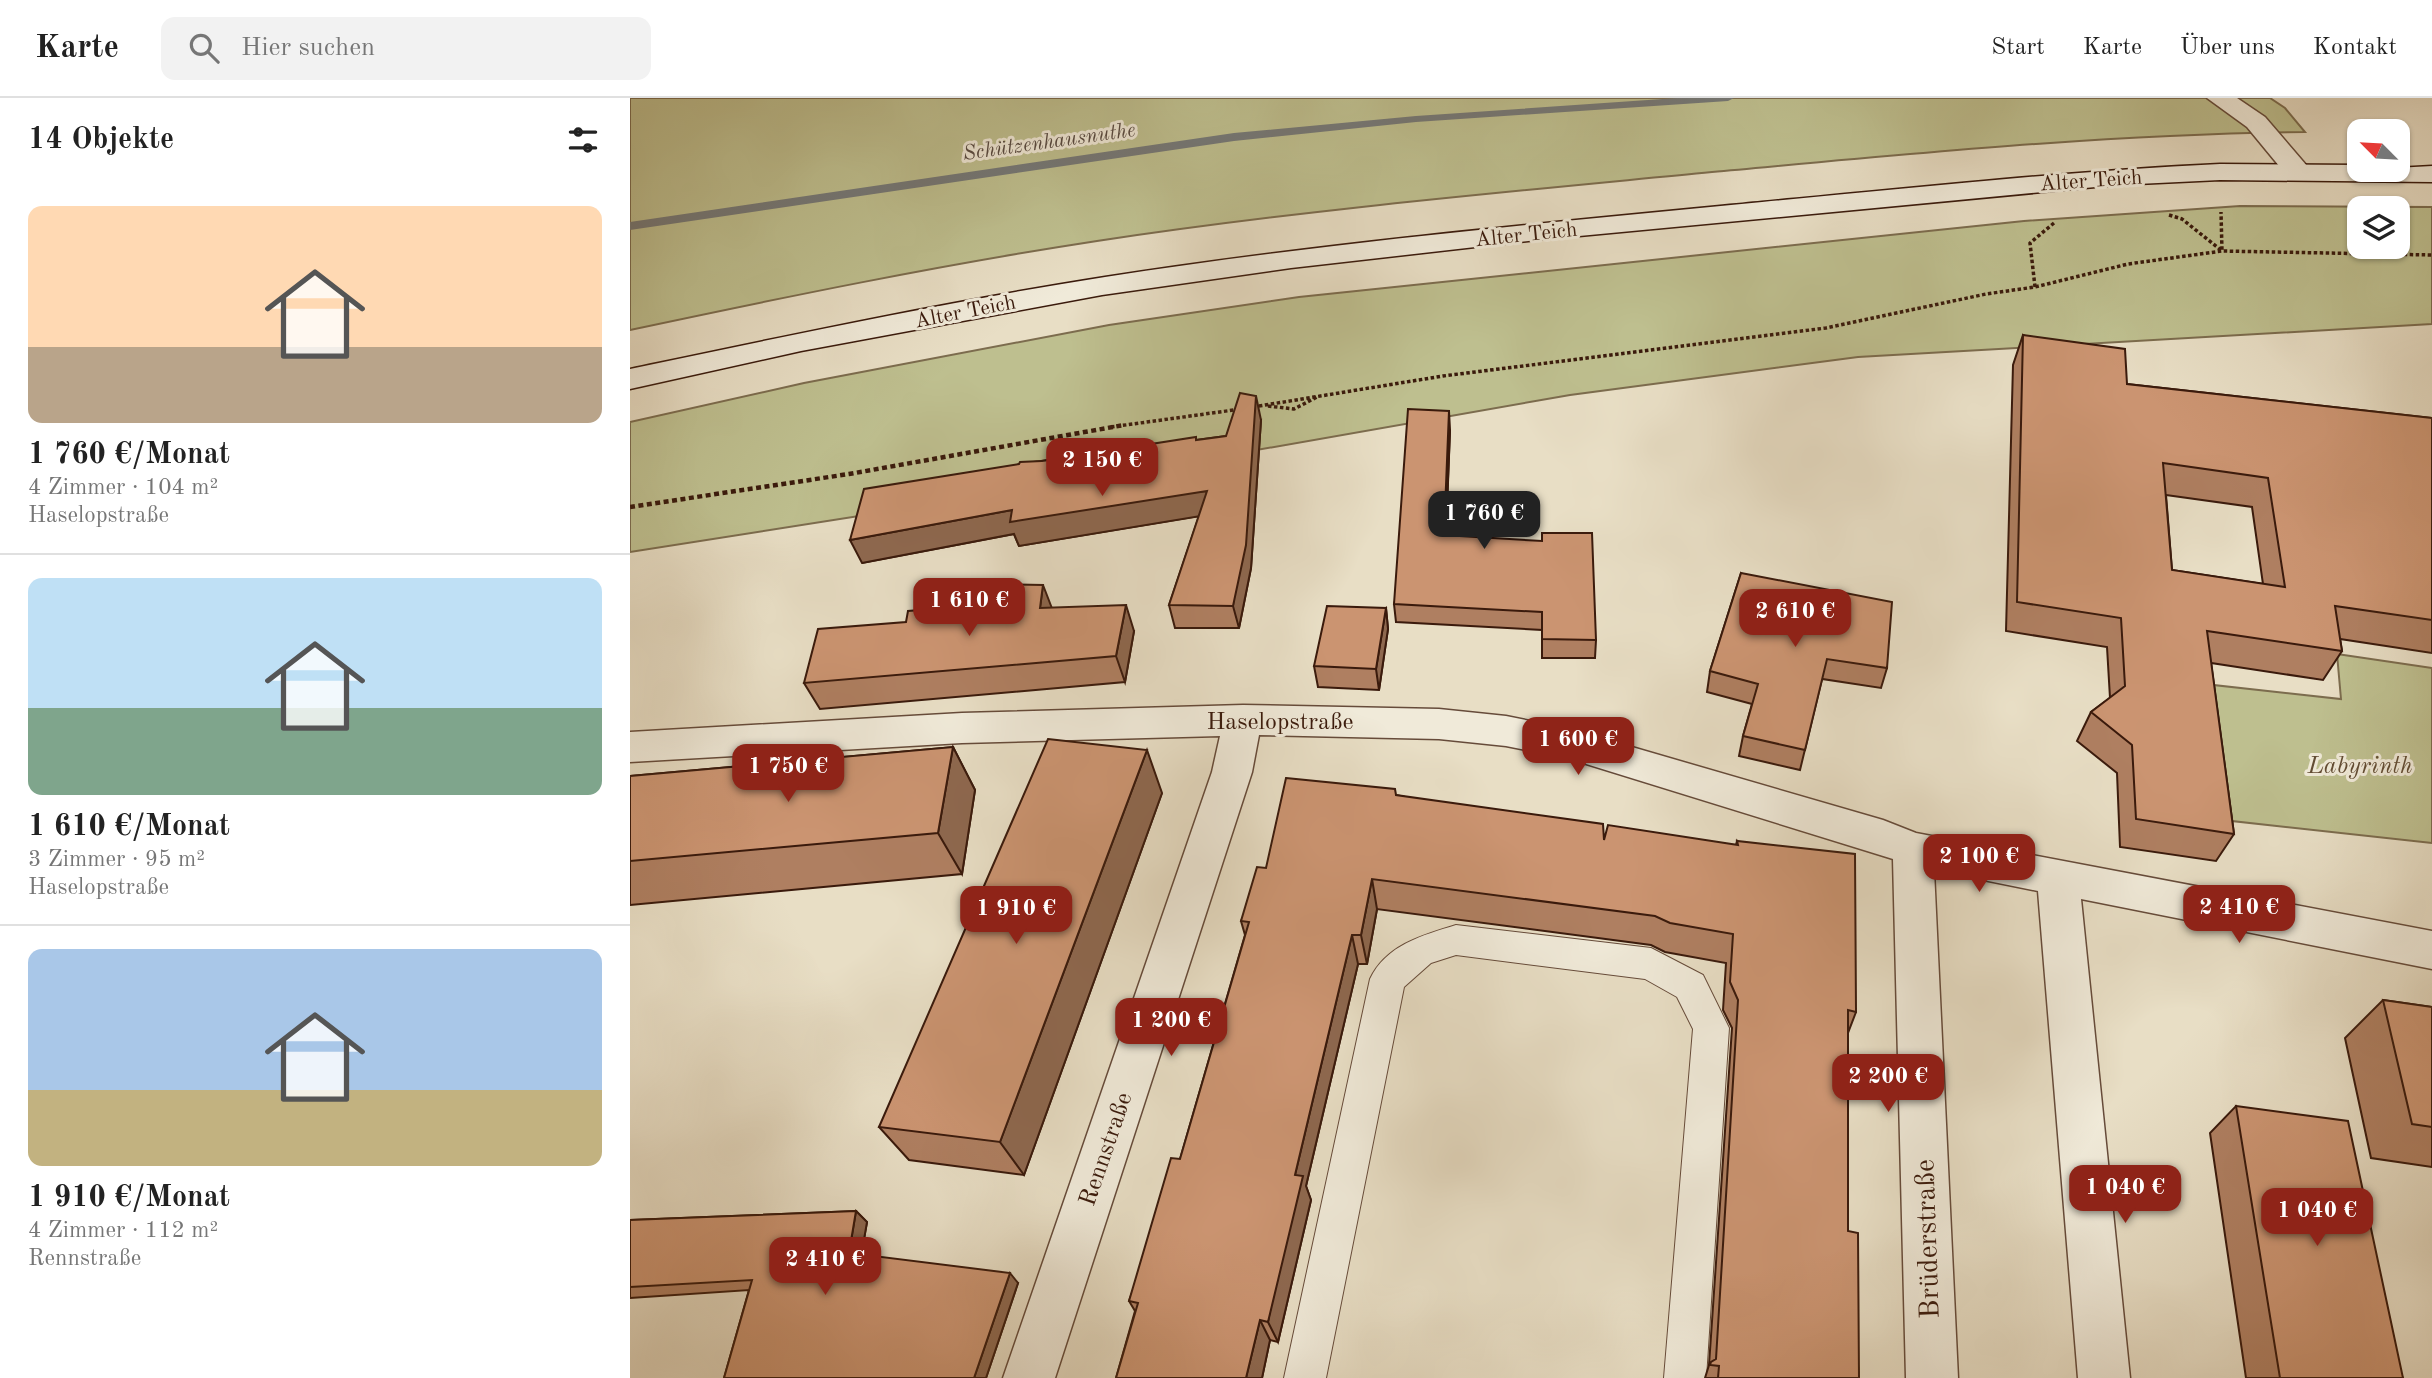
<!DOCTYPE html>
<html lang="de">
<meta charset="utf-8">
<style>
body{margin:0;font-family:"Old Standard TT",serif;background:#f2f2f2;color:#222;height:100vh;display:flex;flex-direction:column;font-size:26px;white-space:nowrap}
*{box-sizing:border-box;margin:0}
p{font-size:23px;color:#767676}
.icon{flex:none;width:38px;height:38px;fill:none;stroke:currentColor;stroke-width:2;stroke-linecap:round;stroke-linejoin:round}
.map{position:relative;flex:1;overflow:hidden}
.side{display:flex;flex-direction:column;background:#fff;width:630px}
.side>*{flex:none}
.needle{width:46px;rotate:294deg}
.tools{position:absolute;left:1717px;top:21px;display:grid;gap:14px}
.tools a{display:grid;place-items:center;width:63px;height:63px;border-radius:14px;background:#fff;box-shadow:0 2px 5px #0004;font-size:35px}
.price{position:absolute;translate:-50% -60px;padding:0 16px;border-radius:14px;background:#8f2418;color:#fff;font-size:23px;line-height:46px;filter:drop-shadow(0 2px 4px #0008)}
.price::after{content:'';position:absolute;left:50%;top:42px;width:21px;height:16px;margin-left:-10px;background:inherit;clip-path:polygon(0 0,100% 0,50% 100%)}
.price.current{background:#222;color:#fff}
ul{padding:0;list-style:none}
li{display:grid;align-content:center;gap:14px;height:371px;padding:0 28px}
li+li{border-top:2px solid #e0e0e0}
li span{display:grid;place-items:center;height:217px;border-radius:14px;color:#555}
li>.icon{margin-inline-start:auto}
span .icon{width:126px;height:126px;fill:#fffc;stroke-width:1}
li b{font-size:30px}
h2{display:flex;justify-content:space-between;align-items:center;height:84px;padding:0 28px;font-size:30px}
header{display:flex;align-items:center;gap:42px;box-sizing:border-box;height:98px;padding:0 35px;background:#fff;border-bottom:2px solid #e0e0e0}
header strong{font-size:33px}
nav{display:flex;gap:38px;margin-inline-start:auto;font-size:24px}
.search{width:490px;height:63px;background:#f2f2f2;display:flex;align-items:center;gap:18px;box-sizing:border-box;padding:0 24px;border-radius:14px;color:#767676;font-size:26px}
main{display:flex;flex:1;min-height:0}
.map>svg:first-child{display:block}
.green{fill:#bebf8f;stroke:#7c6c4e;stroke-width:2;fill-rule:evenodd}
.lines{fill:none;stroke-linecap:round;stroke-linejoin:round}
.stream{fill:#757978;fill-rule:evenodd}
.service-casing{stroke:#664b3a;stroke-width:2}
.minor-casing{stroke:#664b3a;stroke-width:3}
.secondary-casing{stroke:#3a1a0c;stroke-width:3}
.path-far1{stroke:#3a1a0c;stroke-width:3.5;stroke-dasharray:3.5 2.5;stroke-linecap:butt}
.path{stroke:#3a1a0c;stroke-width:4.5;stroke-dasharray:5 3.5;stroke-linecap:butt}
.service{fill:#f0ead9;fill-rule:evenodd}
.minor{fill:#f0ead9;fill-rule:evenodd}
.secondary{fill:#f0ead9;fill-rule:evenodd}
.wall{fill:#af7f61;stroke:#3a1a0c;stroke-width:2;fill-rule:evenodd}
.shaded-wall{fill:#8e684f;stroke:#3a1a0c;stroke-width:2}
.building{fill:#cb9471;stroke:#3a1a0c;stroke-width:2;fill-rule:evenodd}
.labels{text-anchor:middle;stroke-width:6;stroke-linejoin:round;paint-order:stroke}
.far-water-label{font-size:21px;font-style:italic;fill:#574a42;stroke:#f0ead9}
.far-street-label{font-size:21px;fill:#3a1a0c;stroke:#f0ead9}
.street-label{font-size:24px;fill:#3a1a0c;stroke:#f0ead9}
.park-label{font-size:24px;font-style:italic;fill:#624c33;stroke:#f0ead9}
.near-street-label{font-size:28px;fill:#3a1a0c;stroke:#f0ead9}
</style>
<header>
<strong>Karte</strong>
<div class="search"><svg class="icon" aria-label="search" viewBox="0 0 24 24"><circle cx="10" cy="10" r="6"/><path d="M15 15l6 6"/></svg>Hier suchen</div>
<nav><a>Start</a><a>Karte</a><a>Über uns</a><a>Kontakt</a></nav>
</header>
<main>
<section class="side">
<h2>14 Objekte<svg class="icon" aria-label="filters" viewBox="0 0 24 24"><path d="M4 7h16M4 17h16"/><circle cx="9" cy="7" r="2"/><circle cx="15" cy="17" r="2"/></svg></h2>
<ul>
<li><span style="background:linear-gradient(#ffd9b3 65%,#b9a48a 0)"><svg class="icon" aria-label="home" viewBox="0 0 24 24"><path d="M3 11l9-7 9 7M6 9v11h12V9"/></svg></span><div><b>1 760 €/Monat</b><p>4 Zimmer · 104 m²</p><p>Haselopstraße</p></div></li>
<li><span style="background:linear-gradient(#bfe0f5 60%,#7fa58c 0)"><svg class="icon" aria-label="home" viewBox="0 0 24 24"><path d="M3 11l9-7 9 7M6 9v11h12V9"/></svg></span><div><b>1 610 €/Monat</b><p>3 Zimmer · 95 m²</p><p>Haselopstraße</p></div></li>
<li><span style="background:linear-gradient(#a9c7e8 65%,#c2b280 0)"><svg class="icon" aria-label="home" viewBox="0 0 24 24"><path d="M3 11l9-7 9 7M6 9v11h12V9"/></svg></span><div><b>1 910 €/Monat</b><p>4 Zimmer · 112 m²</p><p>Rennstraße</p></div></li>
</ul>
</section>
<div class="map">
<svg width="1802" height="1280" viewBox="0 0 1802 1280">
<rect width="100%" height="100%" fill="#e8dec5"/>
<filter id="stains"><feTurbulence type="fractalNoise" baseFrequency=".00286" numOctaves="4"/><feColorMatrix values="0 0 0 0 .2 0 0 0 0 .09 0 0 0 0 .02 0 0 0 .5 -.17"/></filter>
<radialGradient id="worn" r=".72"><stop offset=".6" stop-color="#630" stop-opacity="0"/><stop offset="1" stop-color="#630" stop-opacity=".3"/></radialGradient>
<path class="green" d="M 0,0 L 1640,0 L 1655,10 L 1675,34 C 1476,36 1280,56 1082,74 C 877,94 671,112 467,143 C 310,167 155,199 0,232 Z
M 1610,108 L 1802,109 L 1802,226 L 1228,259 L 940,297 L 439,385 L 0,454 L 0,324 L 174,285 L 479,227 L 669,199 L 1394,123 ZM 1729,110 L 1768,110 L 1768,149 L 1729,149 Z
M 1707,556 L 1802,570 L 1802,745 L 1602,723 L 1583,587 L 1711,601 Z"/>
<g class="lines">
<path class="stream" d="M 1047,0 L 1104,0 L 1098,3 L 786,24 L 604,43 L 0,132 L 0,124 L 604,35 L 786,18 Z"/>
<defs>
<path id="service" d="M 826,827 L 1021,850 L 1073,877 L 1099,930 L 1076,1280 L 1034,1280 L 1063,931 L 1047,899 L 1015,881 L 826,857 L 801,865 L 774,889 L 696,1280 L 654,1280 L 740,881 C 756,847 793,837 826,827 Z"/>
<path id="minor" d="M 1577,0 L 1607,0 L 1635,19 L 1677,68 L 1681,74 L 1677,80 L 1668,82 L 1659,80 L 1617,29 Z
M 613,607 L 809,611 L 876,618 L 940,631 L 1253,722 L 1286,735 L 1802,833 L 1802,871 L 1451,801 L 1500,1280 L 1448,1280 L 1408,793 L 1304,772 L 1328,1280 L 1276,1280 L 1263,761 L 940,661 L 876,648 L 809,641 L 629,637 L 622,674 L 425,1280 L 373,1280 L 582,674 L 590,638 L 332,645 L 0,664 L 0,634 L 332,615 Z"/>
<path id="secondary" d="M 1590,66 L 1729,67 L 1729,72 L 1802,68 L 1802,84 L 1590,82 L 1487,87 L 907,142 L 661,170 L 472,197 L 171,253 L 0,291 L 0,271 C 157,238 316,204 475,179 C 693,145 913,125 1132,104 C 1285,90 1437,73 1590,66 Z"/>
</defs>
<use href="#service" class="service-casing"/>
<use href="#minor" class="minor-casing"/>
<use href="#secondary" class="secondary-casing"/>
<path class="path-far1" d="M 1539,117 L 1552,121 L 1592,153 L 1591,114
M 1405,189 L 1400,145 L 1424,125
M 638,308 L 664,311 L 687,299
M 623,309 L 813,278 L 1196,230 L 1356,196 L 1405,189 L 1498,166 L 1592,153 L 1802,157
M 481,329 L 611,311"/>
<path class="path" d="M 0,409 L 219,376 L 494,327"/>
<use href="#service" class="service"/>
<use href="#minor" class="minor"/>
<use href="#secondary" class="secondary"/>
</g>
<path class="wall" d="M 1393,237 L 1497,286 L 1802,320 L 1802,555 L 1710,541 L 1712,553 L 1693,582 L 1581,565 L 1604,736 L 1586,763 L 1490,749 L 1487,675 L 1447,643 L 1461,614 L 1480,600 L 1477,549 L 1376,533 L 1383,267 ZM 1536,397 L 1622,409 L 1633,486 L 1542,472 Z
M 631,322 L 621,470 L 609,530 L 545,530 L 539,507 L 569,418 L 389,448 L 384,436 L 232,465 L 389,366 L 596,338 Z
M 820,332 L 816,437 L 966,542 L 965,560 L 912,560 L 912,532 L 766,524 L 764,506 Z
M 1111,475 L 1257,570 L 1251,590 L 1192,581 L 1170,672 L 1109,658 L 1113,638 L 1122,606 L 1077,594 L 1080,573 Z
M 422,510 L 504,533 L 495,584 L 190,611 L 174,585 L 276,524 Z
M 756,510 L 758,531 L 749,592 L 688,589 L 684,568 Z
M 323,649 L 345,692 L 332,776 L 0,807 L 0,678 Z
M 532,695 L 394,1077 L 279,1062 L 249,1029 Z
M 766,697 L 974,742 L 1106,747 L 1107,743 L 1226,914 L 1218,935 L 1218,1133 L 1229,1280 L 1075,1280 L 1079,1267 L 1102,930 L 1093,912 L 1096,865 L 1035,854 L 1021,847 L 747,811 L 737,866 L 728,866 L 676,1088 L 681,1102 L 648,1244 L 640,1242 L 632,1280 L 486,1280 L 505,1213 L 499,1203 L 550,1061 L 615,837 L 611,823 L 636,770 Z
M 1753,902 L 1802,909 L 1802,1069 L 1741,1060 L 1715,940 Z
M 1606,1008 L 1773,1280 L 1616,1280 L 1580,1035 Z
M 226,1113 L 237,1124 L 231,1157 L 388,1185 L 356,1280 L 94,1280 L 119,1192 L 0,1200 L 0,1122 Z"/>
<path class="shaded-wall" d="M 626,298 L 631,322 L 621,470 L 609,530 L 603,508 Z
M 819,313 L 820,332 L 815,455 L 814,437 Z
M 577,393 L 583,416 L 389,448 L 384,436 L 232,465 L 220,442 L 382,412 Z
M 413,487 L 423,513 L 410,510 Z
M 496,507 L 504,533 L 495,584 L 486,558 Z
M 756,510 L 758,531 L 749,592 L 746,571 Z
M 323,649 L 345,692 L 332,776 L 308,735 Z
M 517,652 L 532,695 L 394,1077 L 370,1044 Z
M 742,781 L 747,811 L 737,866 L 731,837 Z
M 722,837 L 728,866 L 676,1088 L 681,1102 L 648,1244 L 638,1224 L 665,1077 Z
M 226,1113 L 237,1124 L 230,1165 L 219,1155 Z
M 380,1175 L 388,1185 L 356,1280 L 344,1280 Z
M 630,1222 L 640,1242 L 632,1280 L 616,1280 Z"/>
<path class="building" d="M 1393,237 L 1495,251 L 1497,286 L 1802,320 L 1802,522 L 1705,508 L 1712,553 L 1577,533 L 1604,736 L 1506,721 L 1502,647 L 1461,614 L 1495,588 L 1491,520 L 1387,504 ZM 1533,365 L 1638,380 L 1655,489 L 1542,472 Z
M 610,295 L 626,298 L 616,447 L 603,508 L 539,507 L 577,393 L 380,424 L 382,412 L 220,442 L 234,391 L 389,366 L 390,364 L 412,363 L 566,339 L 566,342 L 596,338 Z
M 778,311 L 819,313 L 814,437 L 912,443 L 912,435 L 962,435 L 966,542 L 912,541 L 912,514 L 764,506 Z
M 1111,475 L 1262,504 L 1257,570 L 1197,561 L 1175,652 L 1113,638 L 1128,586 L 1080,573 Z
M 368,486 L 413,487 L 410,510 L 496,507 L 486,558 L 174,585 L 188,531 L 276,524 L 278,513 L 364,506 Z
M 697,508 L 756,510 L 746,571 L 684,568 Z
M 418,641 L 517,652 L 370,1044 L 249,1029 Z
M 323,649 L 308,735 L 0,763 L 0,678 Z
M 656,680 L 765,691 L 766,697 L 973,726 L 974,742 L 978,727 L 1108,747 L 1107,743 L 1225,756 L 1226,914 L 1218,912 L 1218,1133 L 1228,1135 L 1229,1280 L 1088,1280 L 1089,1268 L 1080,1267 L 1081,1264 L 1086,1261 L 1108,902 L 1100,884 L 1103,836 L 1040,825 L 1025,818 L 742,781 L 731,837 L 722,837 L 665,1077 L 673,1078 L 638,1224 L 630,1222 L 616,1280 L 486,1280 L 508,1205 L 499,1203 L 541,1060 L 550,1061 L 619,824 L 611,823 L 627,769 L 636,770 Z
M 1753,902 L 1802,909 L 1802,1029 L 1782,1026 Z
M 1606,1008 L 1718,1023 L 1773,1280 L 1650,1280 Z
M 226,1113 L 219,1155 L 380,1175 L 344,1280 L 94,1280 L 122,1182 L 0,1189 L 0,1122 Z"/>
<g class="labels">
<g class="far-water-label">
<text transform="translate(419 43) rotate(-8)" y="7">Schützenhausnuthe</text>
</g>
<g class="far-street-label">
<text transform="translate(1461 82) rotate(-4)" y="7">Alter Teich</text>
<text transform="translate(896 136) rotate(-6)" y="7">Alter Teich</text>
<text transform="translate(335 213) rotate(-11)" y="7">Alter Teich</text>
</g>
<g class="street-label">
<text x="650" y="631">Haselopstraße</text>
<text transform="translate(475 1051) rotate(-71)" y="8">Rennstraße</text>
</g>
<g class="park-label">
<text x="1730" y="675">Labyrinth</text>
</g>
<g class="near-street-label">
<text transform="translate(1296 1141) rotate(-92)" y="10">Brüderstraße</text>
</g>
</g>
<rect width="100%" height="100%" filter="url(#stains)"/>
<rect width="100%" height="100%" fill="url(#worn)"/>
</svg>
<div class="tools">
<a><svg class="needle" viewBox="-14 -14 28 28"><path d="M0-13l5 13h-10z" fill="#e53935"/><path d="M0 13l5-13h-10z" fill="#767676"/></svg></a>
<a><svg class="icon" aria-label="layers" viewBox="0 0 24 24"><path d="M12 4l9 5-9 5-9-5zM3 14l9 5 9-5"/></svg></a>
</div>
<b class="price" style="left:472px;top:400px">2 150 €</b>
<b class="price current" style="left:854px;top:453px">1 760 €</b>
<b class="price" style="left:339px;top:540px">1 610 €</b>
<b class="price" style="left:1165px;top:551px">2 610 €</b>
<b class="price" style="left:948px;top:679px">1 600 €</b>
<b class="price" style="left:158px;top:706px">1 750 €</b>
<b class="price" style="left:1349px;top:796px">2 100 €</b>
<b class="price" style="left:1609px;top:847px">2 410 €</b>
<b class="price" style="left:386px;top:848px">1 910 €</b>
<b class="price" style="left:541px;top:960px">1 200 €</b>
<b class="price" style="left:1258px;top:1016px">2 200 €</b>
<b class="price" style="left:1495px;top:1127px">1 040 €</b>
<b class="price" style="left:1687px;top:1150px">1 040 €</b>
<b class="price" style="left:195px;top:1199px">2 410 €</b>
</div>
</main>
